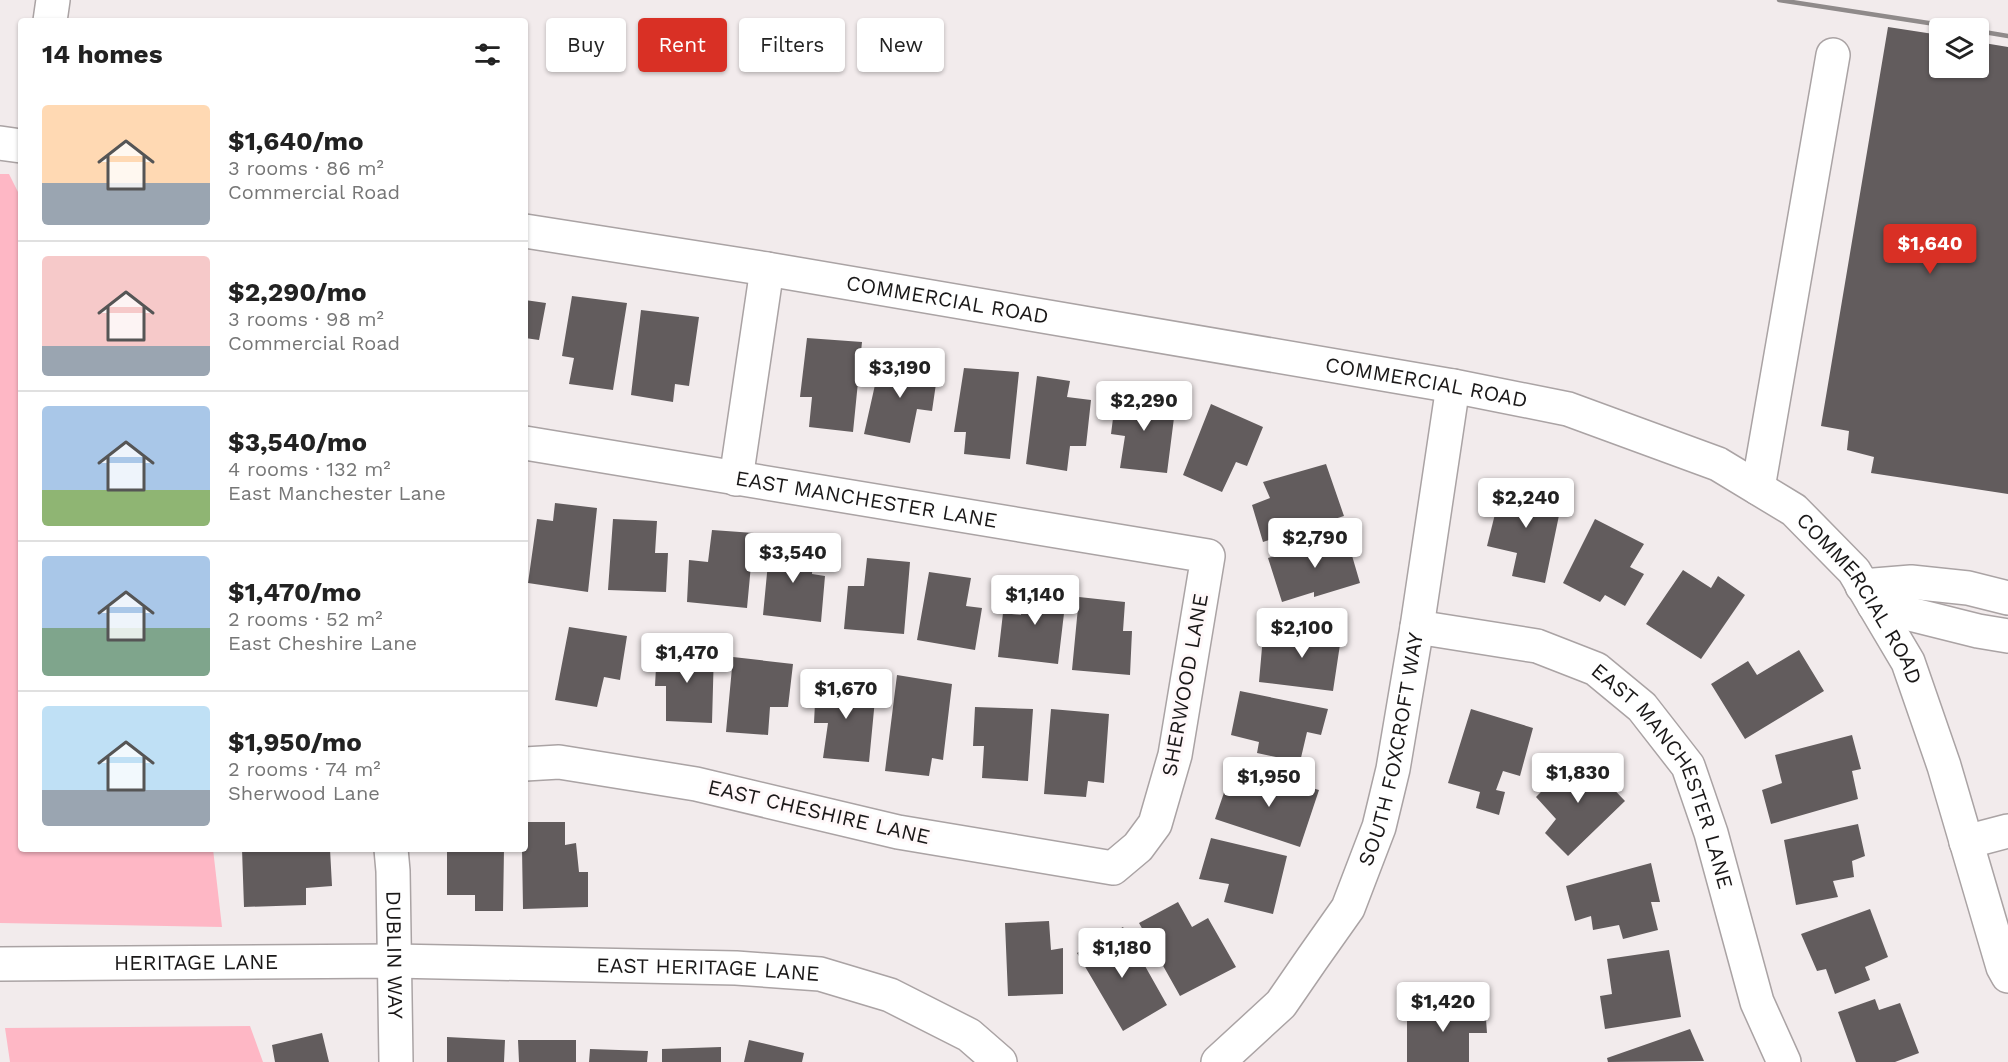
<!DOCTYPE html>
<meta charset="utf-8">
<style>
body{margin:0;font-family:"Work Sans",sans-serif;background:#f2f2f2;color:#222;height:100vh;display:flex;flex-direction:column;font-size:22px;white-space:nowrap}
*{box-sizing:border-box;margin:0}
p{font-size:20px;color:#767676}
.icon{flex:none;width:33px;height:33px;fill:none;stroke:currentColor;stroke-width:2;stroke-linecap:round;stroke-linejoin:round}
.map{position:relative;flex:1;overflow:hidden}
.drawer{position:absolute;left:18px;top:18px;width:510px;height:834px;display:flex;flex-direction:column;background:#fff;border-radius:6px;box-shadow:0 2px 4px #0004}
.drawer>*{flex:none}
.hud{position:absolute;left:546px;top:18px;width:570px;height:54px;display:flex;gap:12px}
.fabs{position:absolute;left:1929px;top:18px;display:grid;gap:12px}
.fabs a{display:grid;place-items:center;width:60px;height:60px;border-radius:6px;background:#fff;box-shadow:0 2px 4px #0004;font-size:30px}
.price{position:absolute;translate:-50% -51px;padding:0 14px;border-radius:6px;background:#fff;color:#222;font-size:20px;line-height:39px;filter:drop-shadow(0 2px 3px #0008)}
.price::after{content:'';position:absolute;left:50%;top:36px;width:18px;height:14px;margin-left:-9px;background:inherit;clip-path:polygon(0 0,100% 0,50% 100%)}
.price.selected{background:#d93025;color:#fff}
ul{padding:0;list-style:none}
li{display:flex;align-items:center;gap:18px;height:150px;padding:0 24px}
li+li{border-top:2px solid #e0e0e0}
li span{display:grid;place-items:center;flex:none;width:168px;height:120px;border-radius:6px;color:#555}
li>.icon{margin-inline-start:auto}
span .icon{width:72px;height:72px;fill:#fffc;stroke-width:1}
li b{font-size:26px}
h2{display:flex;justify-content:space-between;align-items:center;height:72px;padding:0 24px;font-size:26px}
.tag{padding:0 21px;border-radius:6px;background:#fff;box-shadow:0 2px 4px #0004;font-size:21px;line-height:54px}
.tag.selected{background:#d93025;color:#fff}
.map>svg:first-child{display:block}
.green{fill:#feb7c5}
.building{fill:#625c5d}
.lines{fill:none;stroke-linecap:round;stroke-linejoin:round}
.minor-casing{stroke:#aaa3a4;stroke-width:36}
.minor{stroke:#fff;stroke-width:33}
.rail{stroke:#8f8a8a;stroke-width:4.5}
.labels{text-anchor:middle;stroke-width:6;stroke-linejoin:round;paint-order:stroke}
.street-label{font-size:21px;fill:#1a1818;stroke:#fff8f9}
</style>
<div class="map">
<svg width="2008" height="1062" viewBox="0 0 2008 1062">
<rect width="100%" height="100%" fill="#f2ebec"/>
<path class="green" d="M 0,174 L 9,174 L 21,198 L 21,849 L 213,849 L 222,927 L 0,923 Z
M 250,1026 L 263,1062 L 10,1062 L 5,1028 Z"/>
<path class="building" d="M 1888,27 L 1940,35 L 1940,68 L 1978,68 L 1978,42 L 2008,47 L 2008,494 L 1871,473 L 1874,457 L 1847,450 L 1849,431 L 1821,426 Z
M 572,296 L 627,303 L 613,390 L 569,384 L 574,358 L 562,356 Z
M 525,300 L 546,303 L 539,340 L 525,338 Z
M 641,310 L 699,317 L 689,386 L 675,384 L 673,402 L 631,395 Z
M 807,338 L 862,342 L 853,432 L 809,427 L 812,397 L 800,397 Z
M 881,358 L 938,370 L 932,411 L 917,409 L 910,443 L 864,434 Z
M 964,368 L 1019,372 L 1010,459 L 964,454 L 966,432 L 954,432 Z
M 1037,376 L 1070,381 L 1067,397 L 1091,400 L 1086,446 L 1070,446 L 1067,471 L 1026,464 Z
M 1116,395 L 1176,402 L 1167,473 L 1120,468 L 1125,436 L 1111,434 Z
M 1211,404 L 1263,427 L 1247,466 L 1236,462 L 1222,492 L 1183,475 Z
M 1326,464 L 1344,516 L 1263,542 L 1252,505 L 1270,498 L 1263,482 Z
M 1503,482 L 1563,496 L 1545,583 L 1512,576 L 1517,553 L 1487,546 Z
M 555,503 L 597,508 L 588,592 L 528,583 L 537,519 L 553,521 Z
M 613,519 L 657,521 L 655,553 L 668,553 L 666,592 L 608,590 Z
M 1595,519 L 1644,544 L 1630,567 L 1644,574 L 1625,606 L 1605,595 L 1600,602 L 1563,583 Z
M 712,530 L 754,533 L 747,608 L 687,602 L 689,560 L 708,562 Z
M 1346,535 L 1360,583 L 1314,597 L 1314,592 L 1282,602 L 1268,558 Z
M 770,542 L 814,546 L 812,574 L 825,576 L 821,622 L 763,615 Z
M 867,558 L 910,562 L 904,634 L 844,629 L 848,586 L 864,586 Z
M 1683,570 L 1711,588 L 1718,576 L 1745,595 L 1701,659 L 1646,624 Z
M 929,572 L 971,578 L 966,606 L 982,608 L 975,650 L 917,640 Z
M 1024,583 L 1067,588 L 1058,664 L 998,657 L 1003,613 L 1021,615 Z
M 1079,597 L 1125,602 L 1123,631 L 1132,631 L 1130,675 L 1072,670 Z
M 569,627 L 627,636 L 620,680 L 604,677 L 597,707 L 555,700 Z
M 1296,627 L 1342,631 L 1333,691 L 1259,682 L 1263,636 L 1294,640 Z
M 657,648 L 714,650 L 712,723 L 666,721 L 666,686 L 655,686 Z
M 1799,650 L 1824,691 L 1745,739 L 1711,684 L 1748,661 L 1757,675 Z
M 733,657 L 793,664 L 788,707 L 770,707 L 768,735 L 726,732 Z
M 897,675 L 952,684 L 943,760 L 932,758 L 929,776 L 885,771 Z
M 816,682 L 876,689 L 869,762 L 823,758 L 828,723 L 814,723 Z
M 1240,691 L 1328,709 L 1321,735 L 1307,732 L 1300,762 L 1257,753 L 1259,742 L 1231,735 Z
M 975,707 L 1033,709 L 1028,781 L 982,778 L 984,746 L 973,746 Z
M 1051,709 L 1109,714 L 1104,783 L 1088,781 L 1086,797 L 1044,794 Z
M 1471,709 L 1533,728 L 1520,776 L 1503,771 L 1496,790 L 1505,792 L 1499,815 L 1476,808 L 1480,792 L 1448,783 Z
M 1852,735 L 1861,769 L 1852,771 L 1858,799 L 1771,824 L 1762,790 L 1782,783 L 1775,755 Z
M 1579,753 L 1625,801 L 1568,856 L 1545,833 L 1556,819 L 1536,797 Z
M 1263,774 L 1319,790 L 1300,847 L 1215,819 L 1229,778 L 1259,787 Z
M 525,822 L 565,822 L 565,845 L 576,843 L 579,872 L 588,872 L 588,907 L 523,909 L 522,849 L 525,849 Z
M 1858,824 L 1865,856 L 1852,861 L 1854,877 L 1833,881 L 1838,897 L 1796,905 L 1784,840 Z
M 1211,838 L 1287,856 L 1273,914 L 1224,902 L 1229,884 L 1199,879 Z
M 242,849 L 330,849 L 332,886 L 306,888 L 306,905 L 244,907 Z
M 447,849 L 504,849 L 503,911 L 475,911 L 475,895 L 447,895 Z
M 1651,863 L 1660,902 L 1651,902 L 1658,930 L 1623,939 L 1619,925 L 1593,930 L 1591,916 L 1575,921 L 1566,886 Z
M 1178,902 L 1192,927 L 1208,918 L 1236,967 L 1180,996 L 1139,923 Z
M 1870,909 L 1888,957 L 1865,967 L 1870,980 L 1835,994 L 1826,969 L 1817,971 L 1801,934 Z
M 1049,921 L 1051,950 L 1063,948 L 1063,994 L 1008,996 L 1005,923 Z
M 1123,927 L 1167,1005 L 1123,1031 L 1077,953 Z
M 1669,950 L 1681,1017 L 1605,1029 L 1600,996 L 1612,994 L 1607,959 Z
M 1407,987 L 1464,987 L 1464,1003 L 1407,1005 Z
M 1875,999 L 1879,1010 L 1900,1003 L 1919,1053 L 1895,1062 L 1856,1062 L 1838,1012 Z
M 1485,1005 L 1487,1033 L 1469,1033 L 1469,1062 L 1407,1062 L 1407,1008 Z
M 1690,1029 L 1704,1061 L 1608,1062 L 1607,1058 Z
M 322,1033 L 329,1062 L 275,1062 L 272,1045 Z
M 447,1037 L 505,1040 L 504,1062 L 447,1062 Z
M 518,1040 L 576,1040 L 576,1062 L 519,1062 Z
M 749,1040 L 804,1053 L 802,1062 L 744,1062 Z
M 721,1047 L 721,1062 L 662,1062 L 662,1049 Z
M 590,1049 L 648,1051 L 647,1062 L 589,1062 Z"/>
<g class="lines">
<defs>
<g id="minor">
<path d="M 50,21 L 53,0"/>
<path d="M 0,143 L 21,146"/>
<path id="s1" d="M 525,231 L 767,269 L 1453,386 L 1568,409 L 1718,464 L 1794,510 L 1854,571 L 1908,662 L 1944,766 L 2003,967 L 2008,976"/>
<path id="s2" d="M 525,443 L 1208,556 L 1175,755 L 1155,824 L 1138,847 L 1113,868 L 898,832 L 696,784 L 559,762 L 525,764"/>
<path d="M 736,479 L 767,269"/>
<path d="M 1758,488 L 1833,55"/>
<path d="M 1862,586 L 1911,582 L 1968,588 L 2008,598"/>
<path d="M 1874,605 L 1978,631 L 2008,636"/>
<path id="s3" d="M 1417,627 L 1537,646 L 1596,669 L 1642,707 L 1688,766 L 1711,833 L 1757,1002 L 1784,1062"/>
<path d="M 1966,842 L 2008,831"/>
<path id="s4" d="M 391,849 L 393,871 L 396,1062"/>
<path id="s5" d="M 0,964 L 394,961 L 736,968 L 820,974 L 890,995 L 969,1035 L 1000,1062"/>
<path id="s6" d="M 1218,1062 L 1281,1004 L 1312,959 L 1348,908 L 1379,827 L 1393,769 L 1417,627 L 1453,386"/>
</g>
</defs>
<use href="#minor" class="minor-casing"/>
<use href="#minor" class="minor"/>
<path class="rail" d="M 1779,0 L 1961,28
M 1978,31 L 2008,36"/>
</g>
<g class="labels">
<g class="street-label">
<text dy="7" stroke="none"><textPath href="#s1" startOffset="428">COMMERCIAL ROAD</textPath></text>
<text dy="7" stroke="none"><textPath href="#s1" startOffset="914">COMMERCIAL ROAD</textPath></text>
<text dy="7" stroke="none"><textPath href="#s2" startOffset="346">EAST MANCHESTER LANE</textPath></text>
<text dy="7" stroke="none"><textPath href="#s1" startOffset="1418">COMMERCIAL ROAD</textPath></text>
<text transform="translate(1185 685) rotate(-80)" y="7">SHERWOOD LANE</text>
<text dy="7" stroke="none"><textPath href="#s6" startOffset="368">SOUTH FOXCROFT WAY</textPath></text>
<text dy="7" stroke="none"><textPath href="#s3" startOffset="315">EAST MANCHESTER LANE</textPath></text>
<text transform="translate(819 812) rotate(13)" y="7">EAST CHESHIRE LANE</text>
<text dy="7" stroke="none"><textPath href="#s4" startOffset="106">DUBLIN WAY</textPath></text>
<text dy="7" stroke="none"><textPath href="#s5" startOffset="196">HERITAGE LANE</textPath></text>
<text dy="7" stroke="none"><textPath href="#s5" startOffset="708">EAST HERITAGE LANE</textPath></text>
</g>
</g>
</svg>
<div class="fabs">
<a><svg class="icon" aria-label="layers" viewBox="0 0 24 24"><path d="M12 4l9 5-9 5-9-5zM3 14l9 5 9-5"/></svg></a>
</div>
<b class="price selected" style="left:1930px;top:275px">$1,640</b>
<b class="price" style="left:900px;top:399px">$3,190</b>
<b class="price" style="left:1144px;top:432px">$2,290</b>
<b class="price" style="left:1526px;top:529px">$2,240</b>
<b class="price" style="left:1315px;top:569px">$2,790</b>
<b class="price" style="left:793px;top:584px">$3,540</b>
<b class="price" style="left:1035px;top:626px">$1,140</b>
<b class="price" style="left:1302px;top:659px">$2,100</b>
<b class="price" style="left:687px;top:684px">$1,470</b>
<b class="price" style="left:846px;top:720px">$1,670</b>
<b class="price" style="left:1578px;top:804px">$1,830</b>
<b class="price" style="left:1269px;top:808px">$1,950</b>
<b class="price" style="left:1122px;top:979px">$1,180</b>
<b class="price" style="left:1443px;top:1033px">$1,420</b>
<div class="hud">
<a class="tag">Buy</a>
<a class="tag selected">Rent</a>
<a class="tag">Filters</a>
<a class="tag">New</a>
</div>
<section class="drawer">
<h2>14 homes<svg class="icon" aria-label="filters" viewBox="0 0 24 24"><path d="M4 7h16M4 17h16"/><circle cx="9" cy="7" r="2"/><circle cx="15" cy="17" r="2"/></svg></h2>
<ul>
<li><span style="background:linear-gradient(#ffd9b3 65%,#9aa5b1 0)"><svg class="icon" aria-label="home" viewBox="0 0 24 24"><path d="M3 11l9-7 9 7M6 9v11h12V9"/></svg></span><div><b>$1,640/mo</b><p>3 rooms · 86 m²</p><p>Commercial Road</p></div></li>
<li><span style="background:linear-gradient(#f6c9c9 75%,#9aa5b1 0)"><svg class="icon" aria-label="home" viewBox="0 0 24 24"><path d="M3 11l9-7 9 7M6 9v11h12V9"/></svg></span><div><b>$2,290/mo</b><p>3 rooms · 98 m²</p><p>Commercial Road</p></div></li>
<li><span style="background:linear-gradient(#a9c7e8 70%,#8fb573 0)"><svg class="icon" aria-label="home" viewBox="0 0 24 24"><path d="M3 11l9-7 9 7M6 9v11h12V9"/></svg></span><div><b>$3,540/mo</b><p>4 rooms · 132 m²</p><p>East Manchester Lane</p></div></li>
<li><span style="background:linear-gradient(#a9c7e8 60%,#7fa58c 0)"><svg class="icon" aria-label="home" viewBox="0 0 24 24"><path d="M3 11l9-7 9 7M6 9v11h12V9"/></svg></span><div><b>$1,470/mo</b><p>2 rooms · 52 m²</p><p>East Cheshire Lane</p></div></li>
<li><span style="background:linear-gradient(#bfe0f5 70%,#9aa5b1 0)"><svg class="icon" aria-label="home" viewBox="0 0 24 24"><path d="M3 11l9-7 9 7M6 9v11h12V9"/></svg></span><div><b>$1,950/mo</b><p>2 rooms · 74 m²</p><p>Sherwood Lane</p></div></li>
</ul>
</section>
</div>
